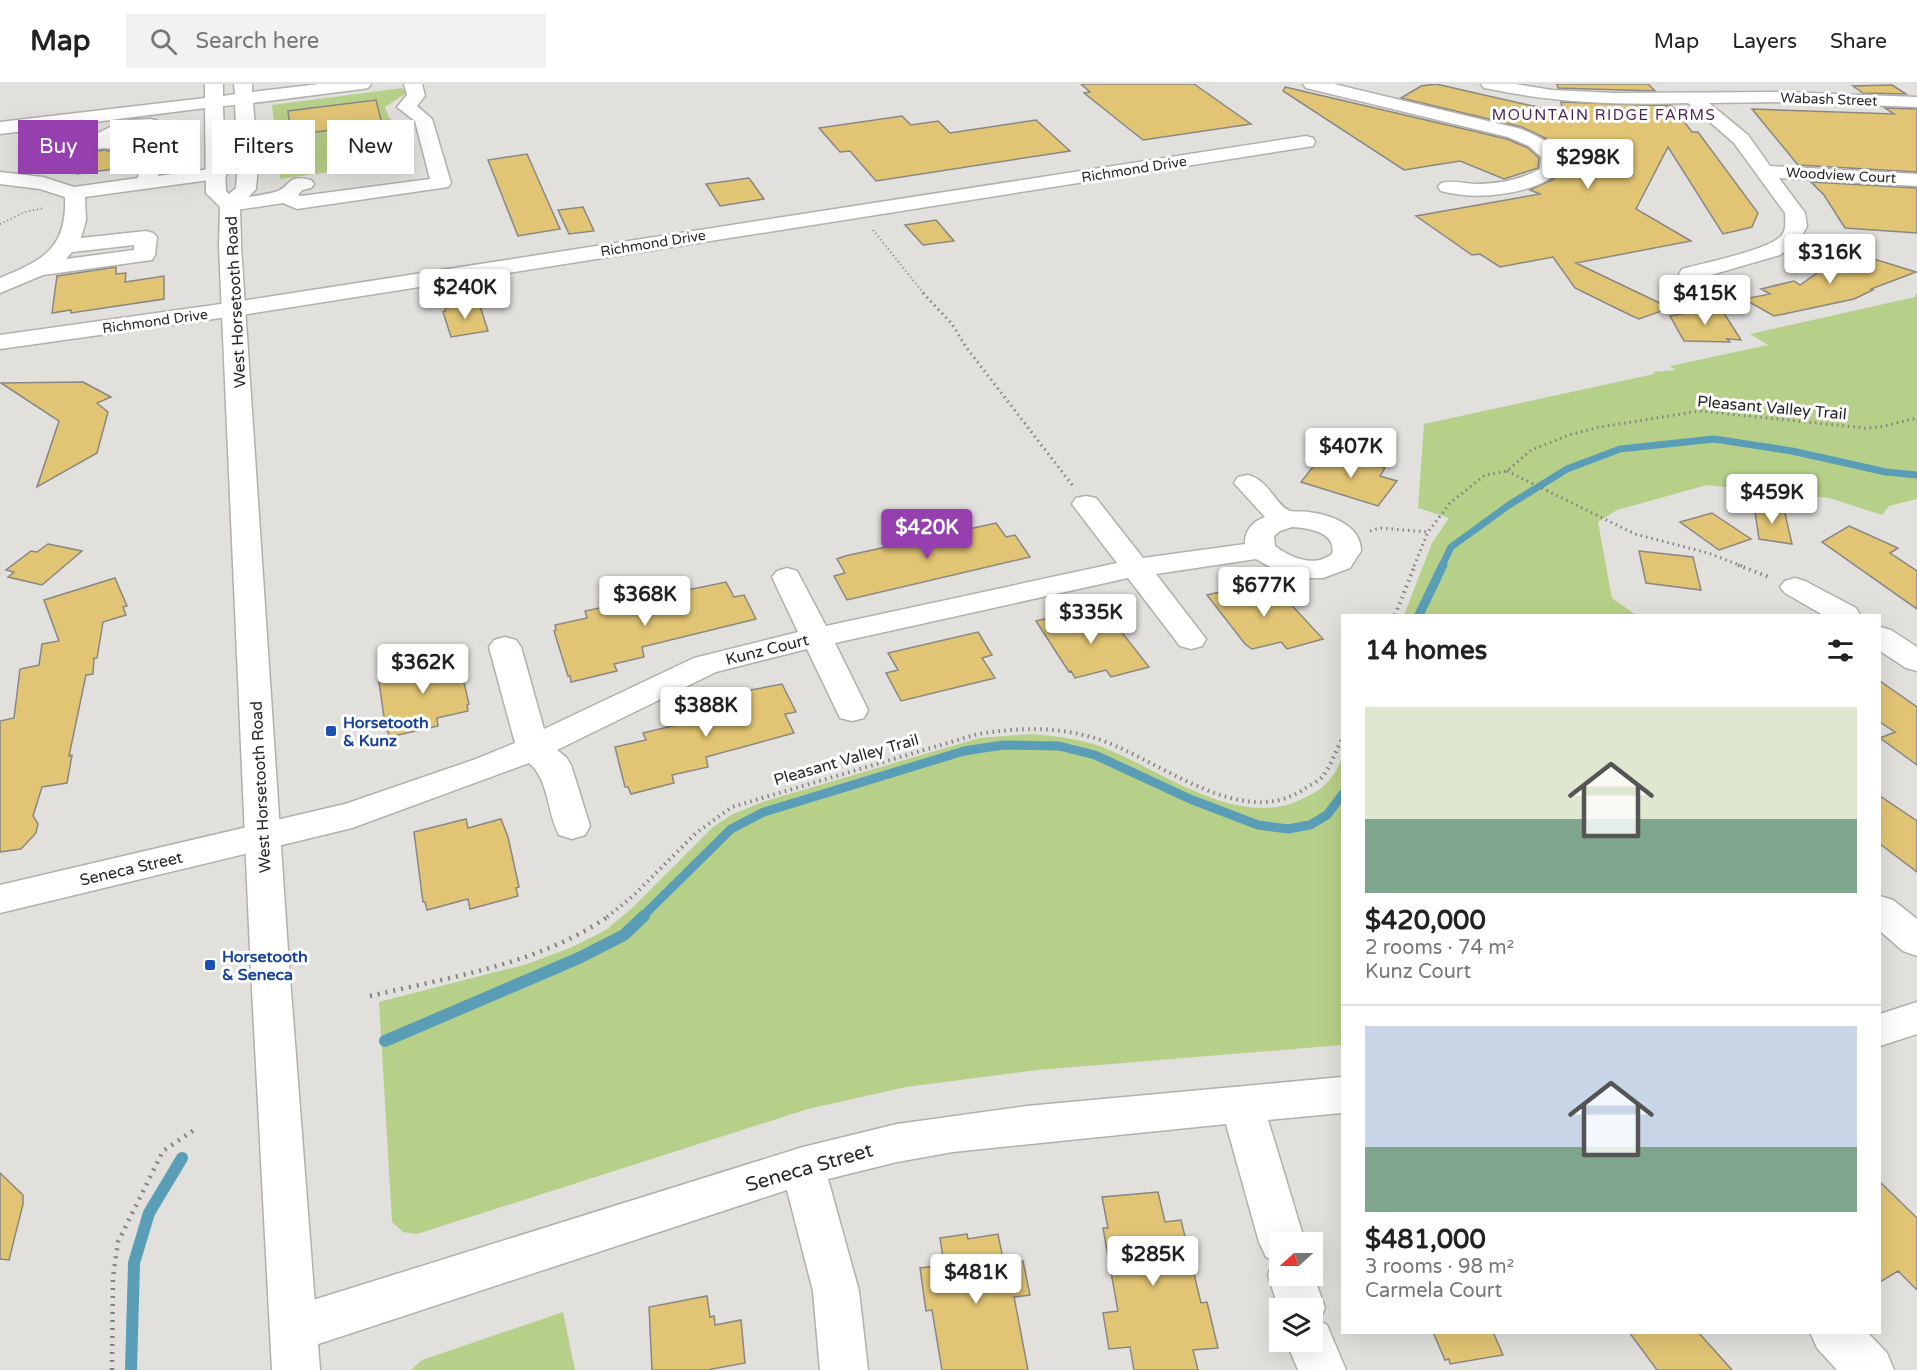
<!DOCTYPE html>
<meta charset="utf-8">
<style>
body{margin:0;font-family:"Varela Round",sans-serif;background:#f2f2f2;color:#222;height:100vh;display:flex;flex-direction:column;font-size:22px;white-space:nowrap}
*{box-sizing:border-box;margin:0}
p{font-size:20px;color:#767676}
.icon{flex:none;width:33px;height:33px;fill:none;stroke:currentColor;stroke-width:2;stroke-linecap:round;stroke-linejoin:round}
.map{position:relative;flex:1;overflow:hidden}
.details{position:absolute;left:1341px;top:530px;width:540px;height:720px;display:flex;flex-direction:column;background:#fff;border-radius:0px;box-shadow:0 6px 24px #0002}
.details>*{flex:none}
.guide{position:absolute;left:18px;top:36px;width:570px;height:54px;display:flex;gap:12px}
.needle{width:39px;rotate:249deg}
.tools{position:absolute;left:1269px;top:1148px;display:grid;gap:12px}
.tools a{display:grid;place-items:center;width:54px;height:54px;border-radius:0px;background:#fff;box-shadow:0 6px 24px #0002;font-size:30px}
.price{position:absolute;translate:-50% -51px;padding:0 14px;border-radius:6px;background:#fff;color:#222;font-size:20px;line-height:39px;filter:drop-shadow(0 2px 3px #0008)}
.price::after{content:'';position:absolute;left:50%;top:36px;width:18px;height:14px;margin-left:-9px;background:inherit;clip-path:polygon(0 0,100% 0,50% 100%)}
.price.current{background:#9540ae;color:#fff}
ul{padding:0;list-style:none}
li{display:grid;align-content:center;gap:12px;height:318px;padding:0 24px}
li+li{border-top:2px solid #e0e0e0}
li span{display:grid;place-items:center;height:186px;border-radius:0px;color:#555}
li>.icon{margin-inline-start:auto}
span .icon{width:108px;height:108px;fill:#fffc;stroke-width:1}
li b{font-size:26px}
h2{display:flex;justify-content:space-between;align-items:center;height:72px;padding:0 24px;font-size:26px}
.chip{padding:0 21px;border-radius:0px;background:#fff;box-shadow:0 6px 24px #0002;font-size:21px;line-height:54px}
.chip.current{background:#9540ae;color:#fff}
header{display:flex;align-items:center;gap:36px;box-sizing:border-box;height:84px;padding:0 30px;background:#fff;border-bottom:2px solid #e0e0e0}
header strong{font-size:28px}
nav{display:flex;gap:33px;margin-inline-start:auto;font-size:21px}
.search{width:420px;height:54px;background:#f2f2f2;display:flex;align-items:center;gap:15px;box-sizing:border-box;padding:0 21px;border-radius:0px;color:#767676;font-size:22px}
.map>svg:first-child{display:block}
.green{fill:#b7d089;fill-rule:evenodd}
.lines{fill:none;stroke-linecap:round;stroke-linejoin:round}
.stream-far2{stroke:#599eb6;stroke-width:7}
.stream-far1{stroke:#599eb6;stroke-width:9}
.stream{stroke:#599eb6;stroke-width:12}
.building{fill:#e2c574;stroke:#888783;stroke-width:1.5}
.minor-casing{stroke:#b1b0ac;stroke-width:3}
.major-casing{stroke:#b1b0ac;stroke-width:3}
.path-far3{stroke:#838280;stroke-width:2;stroke-dasharray:1 3;stroke-linecap:butt}
.path-far2{stroke:#838280;stroke-width:3;stroke-dasharray:1.5 4;stroke-linecap:butt}
.path-far1{stroke:#838280;stroke-width:4;stroke-dasharray:1.5 4.5;stroke-linecap:butt}
.path{stroke:#838280;stroke-width:4.5;stroke-dasharray:2 6;stroke-linecap:butt}
.minor{fill:#fff;fill-rule:evenodd}
.major{fill:#fff;fill-rule:evenodd}
.transit-dot{fill:#1a4fb4;stroke:#fff;stroke-width:2}
.labels{text-anchor:middle;stroke-width:6;stroke-linejoin:round;paint-order:stroke}
.far-street-label{font-size:14px;fill:#272625;stroke:#fff}
.far-neighbourhood-label{font-size:15px;letter-spacing:1.5px;fill:#4b2257;stroke:#fff}
.street-label{font-size:16px;fill:#272625;stroke:#fff}
.transit-label{font-size:16px;font-weight:bold;fill:#164399;stroke:#fff;text-anchor:start}
.near-street-label{font-size:20px;fill:#272625;stroke:#fff}
</style>
<header>
<strong>Map</strong>
<div class="search"><svg class="icon" aria-label="search" viewBox="0 0 24 24"><circle cx="10" cy="10" r="6"/><path d="M15 15l6 6"/></svg>Search here</div>
<nav><a>Map</a><a>Layers</a><a>Share</a></nav>
</header>
<div class="map">
<svg width="1917" height="1286" viewBox="0 0 1917 1286">
<rect width="100%" height="100%" fill="#e2e0dd"/>
<path class="green" d="M 402,4 L 407,9 L 385,23 L 389,34 L 403,42 L 408,60 L 340,69 L 343,86 L 280,95 L 272,21 ZM 376,16 L 382,40 L 291,51 L 288,27 Z
M 1917,208 L 1917,415 L 1889,422 L 1882,431 L 1829,414 L 1707,401 L 1617,426 L 1598,438 L 1612,514 L 1636,531 L 1404,531 L 1432,459 L 1449,434 L 1418,424 L 1424,340 L 1654,290 L 1653,288 L 1675,286 L 1670,282 L 1768,261 L 1750,250 L 1915,213 Z
M 1031,650 C 1053,652 1073,654 1094,660 C 1156,681 1235,748 1302,715 C 1313,710 1324,704 1331,694 C 1336,688 1339,680 1342,674 L 1342,961 L 1038,986 L 906,1003 L 808,1025 L 417,1150 L 403,1148 L 392,1138 L 379,918 L 527,880 L 570,864 L 606,846 L 632,824 L 713,743 L 731,731 L 762,718 L 979,654 Z
M 563,1228 L 575,1286 L 411,1286 L 422,1276 Z"/>
<g class="lines">
<path class="stream-far2" d="M 1442,482 L 1451,463 L 1509,421 L 1567,385 L 1620,365 L 1714,355 L 1792,367 L 1886,388 L 1917,391"/>
<path class="stream-far1" d="M 1419,531 L 1443,481
M 642,833 L 731,745 L 764,728 L 964,667 L 1003,661 L 1059,662 L 1095,671 L 1190,715 L 1258,741 L 1288,745 L 1310,741 L 1327,731 L 1342,711"/>
<path class="stream" d="M 385,957 L 579,874 L 624,851 L 644,832
M 131,1286 L 134,1179 L 149,1129 L 182,1074"/>
</g>
<path class="building" d="M 1081,0 L 1194,0 L 1251,40 L 1143,56 L 1084,9 L 1090,8 Z
M 1436,0 L 1563,29 L 1561,18 L 1672,22 L 1692,48 L 1698,48 L 1758,129 L 1752,143 L 1723,150 L 1668,63 L 1636,125 L 1691,157 L 1576,179 L 1670,224 L 1639,235 L 1632,232 L 1575,204 L 1553,173 L 1500,183 L 1480,170 L 1472,171 L 1416,132 L 1540,110 L 1530,106 L 1552,96 L 1561,86 L 1563,75 L 1558,65 L 1545,54 L 1522,43 L 1401,14 L 1421,2 Z
M 1557,0 L 1648,0 L 1655,7 L 1558,4 Z
M 1892,1 L 1906,10 L 1863,9 L 1853,2 Z
M 1285,3 L 1507,55 L 1528,64 L 1539,74 L 1538,84 L 1504,95 L 1460,77 L 1404,86 L 1283,7 Z
M 376,16 L 382,40 L 291,51 L 288,27 Z
M 1885,24 L 1917,25 L 1917,88 L 1798,81 L 1752,25 L 1894,30 Z
M 902,32 L 911,41 L 938,37 L 950,49 L 1036,36 L 1070,67 L 876,97 L 850,67 L 840,68 L 819,44 Z
M 104,66 L 121,69 L 121,84 L 77,90 L 79,69 Z
M 527,70 L 560,145 L 518,152 L 488,76 Z
M 749,94 L 764,115 L 720,122 L 706,100 Z
M 1811,98 L 1917,104 L 1917,149 L 1845,144 L 1824,111 Z
M 583,123 L 594,147 L 569,150 L 558,126 Z
M 936,136 L 954,157 L 923,161 L 905,141 Z
M 1848,167 L 1916,188 L 1871,205 L 1873,206 L 1854,215 L 1774,232 L 1744,215 L 1770,210 L 1761,205 L 1794,197 L 1800,201 Z
M 116,183 L 116,190 L 126,189 L 125,198 L 164,192 L 164,215 L 71,229 L 71,226 L 52,229 L 57,192 Z
M 476,220 L 476,222 L 480,222 L 488,247 L 451,253 L 443,228 L 445,227 L 445,224 Z
M 1720,223 L 1741,256 L 1727,255 L 1730,258 L 1684,257 L 1670,232 Z
M 83,298 L 111,313 L 97,319 L 108,328 L 97,369 L 37,403 L 59,337 L 1,299 Z
M 1343,371 L 1385,384 L 1380,392 L 1397,397 L 1378,422 L 1301,398 L 1320,374 L 1337,379 Z
M 1754,421 L 1784,425 L 1792,460 L 1759,455 Z
M 1712,429 L 1751,455 L 1719,466 L 1680,438 Z
M 996,439 L 1006,453 L 1015,451 L 1030,473 L 847,516 L 834,492 L 845,489 L 837,475 L 845,472 Z
M 1849,442 L 1898,464 L 1890,469 L 1917,487 L 1917,525 L 1822,458 Z
M 48,460 L 82,467 L 42,501 L 8,493 L 14,488 L 6,486 L 31,467 L 37,468 Z
M 1639,467 L 1693,473 L 1701,506 L 1646,499 Z
M 115,494 L 127,522 L 123,523 L 126,531 L 103,538 L 97,574 L 94,574 L 93,590 L 86,591 L 69,672 L 72,671 L 67,699 L 42,703 L 33,732 L 38,740 L 36,749 L 21,765 L 0,768 L 0,637 L 14,634 L 20,585 L 39,581 L 42,560 L 59,557 L 44,516 Z
M 726,498 L 734,513 L 744,511 L 756,535 L 642,563 L 644,573 L 614,580 L 617,587 L 571,598 L 570,592 L 568,592 L 554,547 L 556,546 L 555,541 L 587,534 L 585,527 Z
M 1245,502 L 1250,508 L 1274,502 L 1323,555 L 1287,565 L 1281,558 L 1252,565 L 1245,560 L 1207,511 Z
M 1076,527 L 1081,534 L 1106,528 L 1149,583 L 1111,593 L 1106,586 L 1075,594 L 1071,587 L 1069,588 L 1036,537 Z
M 978,548 L 992,571 L 982,574 L 995,594 L 901,617 L 886,589 L 898,586 L 888,569 Z
M 455,568 L 456,574 L 458,573 L 469,620 L 467,621 L 468,627 L 437,634 L 438,642 L 389,653 L 388,647 L 386,647 L 379,598 L 381,598 L 380,592 L 415,584 L 414,577 Z
M 1880,597 L 1917,623 L 1917,681 L 1880,654 L 1895,648 L 1880,638 Z
M 782,600 L 796,628 L 785,630 L 794,649 L 706,673 L 708,683 L 672,691 L 674,699 L 631,710 L 628,703 L 625,703 L 615,663 L 646,656 L 643,649 L 722,630 L 716,615 L 725,611 Z
M 1880,712 L 1917,737 L 1917,788 L 1880,760 Z
M 466,735 L 468,744 L 501,735 L 508,753 L 519,803 L 516,804 L 518,812 L 470,825 L 468,815 L 427,826 L 425,818 L 423,818 L 414,748 Z
M 0,1089 L 23,1111 L 23,1120 L 9,1176 L 0,1175 Z
M 1880,1098 L 1917,1134 L 1917,1206 L 1898,1187 L 1880,1198 Z
M 1158,1108 L 1165,1138 L 1181,1136 L 1201,1219 L 1207,1218 L 1218,1264 L 1193,1266 L 1198,1286 L 1134,1286 L 1130,1263 L 1109,1265 L 1103,1229 L 1118,1227 L 1103,1144 L 1108,1144 L 1102,1113 Z
M 967,1150 L 968,1155 L 998,1150 L 1004,1180 L 1023,1177 L 1030,1211 L 1014,1213 L 1028,1286 L 942,1286 L 932,1226 L 926,1227 L 920,1184 L 944,1181 L 940,1154 Z
M 707,1212 L 710,1233 L 714,1232 L 715,1241 L 741,1236 L 745,1279 L 707,1286 L 652,1286 L 649,1223 Z
M 1433,1248 L 1493,1248 L 1503,1271 L 1450,1280 L 1449,1275 L 1445,1276 Z
M 1629,1248 L 1698,1248 L 1732,1286 L 1657,1286 Z"/>
<g class="lines">
<defs>
<path id="minor" d="M 404,0 L 422,0 L 425,12 L 417,22 L 432,35 L 451,99 L 448,103 L 297,125 L 283,119 L 230,127 L 223,125 L 220,121 L 223,117 L 230,115 C 245,113 263,112 278,107 C 291,102 287,90 311,96 L 314,100 L 311,104 L 302,106 L 298,111 L 301,112 L 430,95 L 415,37 L 397,23 L 407,11 Z
M 1303,0 L 1334,0 L 1521,45 C 1594,74 1556,103 1501,110 C 1481,113 1460,112 1441,107 L 1438,103 L 1441,99 C 1452,96 1463,99 1475,100 C 1498,100 1520,96 1540,85 L 1541,73 L 1529,62 L 1508,53 L 1306,4 Z
M 1481,0 L 1515,0 L 1552,6 L 1614,9 L 1783,8 L 1917,13 L 1917,23 L 1783,18 L 1709,19 L 1748,51 L 1770,82 L 1917,90 L 1917,102 L 1779,94 L 1805,129 L 1807,142 L 1799,157 L 1780,171 L 1690,197 L 1682,195 L 1679,190 L 1682,185 C 1703,179 1769,166 1781,152 C 1787,145 1785,138 1785,129 L 1734,59 L 1688,19 C 1621,21 1556,19 1490,5 L 1484,4 Z
M 151,35 L 176,43 L 180,52 L 161,67 L 158,92 L 217,84 L 224,86 L 227,90 L 224,94 L 85,113 L 86,136 L 81,154 L 146,147 L 153,149 L 157,153 L 155,171 L 152,176 L 43,191 L 0,209 L 0,194 C 43,176 67,165 65,113 L 40,105 L 0,100 L 0,88 L 43,93 L 74,103 L 138,94 L 142,69 L 104,64 L 48,71 L 41,69 L 39,65 L 41,61 L 88,54 L 116,40 L 132,36 ZM 151,46 L 161,50 L 149,59 L 115,54 L 132,47 ZM 134,161 L 134,166 L 66,175 L 72,168 Z
M 1306,52 L 1313,54 L 1315,58 L 1313,62 L 235,232 L 0,265 L 0,251 L 235,218 Z
M 1248,391 C 1269,396 1276,422 1290,427 C 1296,428 1304,427 1309,428 C 1331,431 1361,441 1361,467 L 1350,484 L 1323,494 L 1306,494 L 1279,488 L 1256,475 L 1156,490 L 1206,555 L 1202,562 L 1191,565 L 1180,562 L 1128,494 L 835,559 L 868,626 L 864,634 L 852,637 L 840,634 L 807,565 L 716,588 L 557,666 L 566,673 L 571,681 L 590,742 L 585,751 L 572,755 L 559,751 C 547,729 549,695 529,679 L 352,744 L 0,829 L 0,801 L 345,720 L 476,675 L 515,659 L 489,563 L 494,556 L 505,553 L 516,556 L 521,563 L 544,645 L 694,574 L 798,548 L 772,493 L 777,487 L 787,484 L 797,487 L 826,542 L 1117,479 L 1072,420 L 1076,414 L 1086,412 L 1096,414 L 1143,474 L 1245,460 C 1244,447 1253,437 1265,433 L 1234,399 L 1238,393 ZM 1292,443 C 1308,444 1337,448 1332,470 C 1314,484 1291,474 1275,462 L 1274,452 L 1280,447 Z
M 1795,494 L 1805,497 L 1856,524 L 1860,531 L 1823,531 L 1785,509 L 1780,503 L 1785,497 Z
M 1880,543 L 1891,546 L 1917,563 L 1917,587 L 1906,584 L 1880,567 Z
M 1880,812 L 1893,816 L 1917,835 L 1917,872 L 1903,867 L 1880,847 Z
M 1917,918 L 1917,950 L 1880,962 L 1880,930 Z
M 1342,993 L 1342,1029 L 1268,1036 L 1305,1158 L 1280,1158 L 1280,1191 L 1312,1191 L 1312,1187 L 1325,1224 L 1319,1237 L 1327,1241 L 1346,1286 L 1298,1286 L 1286,1257 L 1312,1257 L 1312,1224 L 1280,1224 L 1280,1229 L 1268,1191 L 1274,1176 L 1266,1173 L 1259,1158 L 1226,1040 L 953,1068 L 897,1078 L 828,1095 L 859,1207 L 868,1286 L 820,1286 L 813,1207 L 787,1106 L 294,1268 L 277,1261 L 270,1245 L 277,1229 L 294,1222 L 803,1063 L 897,1040 L 1027,1022 Z
M 1810,1248 L 1867,1248 L 1887,1269 L 1894,1286 L 1837,1286 L 1817,1264 Z"/>
<path id="major" d="M 205,0 L 223,0 L 223,12 L 235,10 L 234,0 L 252,0 L 252,8 L 319,0 L 371,0 L 368,4 L 362,5 L 253,19 L 258,80 L 256,105 L 240,122 L 241,162 L 288,867 L 320,1286 L 272,1286 L 250,867 L 219,162 L 220,123 L 206,109 L 205,24 L 0,50 L 0,38 L 205,14 ZM 235,21 L 238,80 L 236,104 L 229,110 L 226,107 L 223,22 Z"/>
</defs>
<use href="#minor" class="minor-casing"/>
<use href="#major" class="major-casing"/>
<path class="path-far3" d="M 0,140 L 25,128 L 44,124
M 873,146 L 925,211"/>
<path class="path-far2" d="M 923,209 L 952,240 L 966,263 L 1073,402
M 1507,387 L 1635,450 L 1708,469 L 1742,482
M 1370,447 L 1380,444 L 1428,448
M 1414,482 L 1428,448 L 1450,419 L 1485,391 L 1507,387 L 1531,366 L 1572,350 L 1600,343 L 1700,327 L 1865,344 L 1880,343 L 1917,334"/>
<path class="path-far1" d="M 1738,481 L 1769,493
M 1395,531 L 1415,481
M 607,833 L 632,813 L 696,749 L 732,723 L 978,650 C 1017,644 1052,642 1091,653 C 1154,670 1239,749 1304,705 C 1310,701 1319,697 1323,692 C 1331,682 1336,666 1342,655"/>
<path class="path" d="M 370,912 C 451,893 539,880 609,832
M 112,1286 L 113,1193 L 118,1158 L 163,1067 L 194,1046"/>
<use href="#minor" class="minor"/>
<use href="#major" class="major"/>
</g>
<g class="transit-dot">
<rect x="325" y="641" width="12" height="12" rx="3"/>
<rect x="204" y="875" width="12" height="12" rx="3"/>
</g>
<g class="labels">
<g class="far-street-label">
<text transform="translate(1829 15) rotate(2)" y="5">Wabash Street</text>
<text transform="translate(1134 85) rotate(-9)" y="5">Richmond Drive</text>
<text transform="translate(1841 91) rotate(3)" y="5">Woodview Court</text>
<text transform="translate(653 159) rotate(-9)" y="5">Richmond Drive</text>
<text transform="translate(155 237) rotate(-8)" y="5">Richmond Drive</text>
</g>
<g class="far-neighbourhood-label">
<text x="1604" y="36">MOUNTAIN RIDGE FARMS</text>
</g>
<g class="street-label">
<text transform="translate(235 218) rotate(-93)" y="6">West Horsetooth Road</text>
<text transform="translate(1772 323) rotate(5)" y="6">Pleasant Valley Trail</text>
<text transform="translate(767 565) rotate(-14)" y="6">Kunz Court</text>
<text transform="translate(846 675) rotate(-16)" y="6">Pleasant Valley Trail</text>
<text transform="translate(260 703) rotate(-93)" y="6">West Horsetooth Road</text>
<text transform="translate(131 784) rotate(-13)" y="6">Seneca Street</text>
</g>
<g class="transit-label">
<text x="343" y="644">Horsetooth<tspan x="343" dy="18">&amp; Kunz</tspan></text>
<text x="222" y="878">Horsetooth<tspan x="222" dy="18">&amp; Seneca</tspan></text>
</g>
<g class="near-street-label">
<text transform="translate(809 1083) rotate(-16)" y="7">Seneca Street</text>
</g>
</g>
</svg>
<div class="tools">
<a><svg class="needle" viewBox="-14 -14 28 28"><path d="M0-13l5 13h-10z" fill="#e53935"/><path d="M0 13l5-13h-10z" fill="#767676"/></svg></a>
<a><svg class="icon" aria-label="layers" viewBox="0 0 24 24"><path d="M12 4l9 5-9 5-9-5zM3 14l9 5 9-5"/></svg></a>
</div>
<b class="price" style="left:1588px;top:106px">$298K</b>
<b class="price" style="left:1830px;top:201px">$316K</b>
<b class="price" style="left:465px;top:236px">$240K</b>
<b class="price" style="left:1705px;top:242px">$415K</b>
<b class="price" style="left:1351px;top:395px">$407K</b>
<b class="price" style="left:1772px;top:441px">$459K</b>
<b class="price current" style="left:927px;top:476px">$420K</b>
<b class="price" style="left:1264px;top:534px">$677K</b>
<b class="price" style="left:645px;top:543px">$368K</b>
<b class="price" style="left:1091px;top:561px">$335K</b>
<b class="price" style="left:423px;top:611px">$362K</b>
<b class="price" style="left:706px;top:654px">$388K</b>
<b class="price" style="left:1153px;top:1203px">$285K</b>
<b class="price" style="left:976px;top:1221px">$481K</b>
<div class="guide">
<a class="chip current">Buy</a>
<a class="chip">Rent</a>
<a class="chip">Filters</a>
<a class="chip">New</a>
</div>
<section class="details">
<h2>14 homes<svg class="icon" aria-label="filters" viewBox="0 0 24 24"><path d="M4 7h16M4 17h16"/><circle cx="9" cy="7" r="2"/><circle cx="15" cy="17" r="2"/></svg></h2>
<ul>
<li><span style="background:linear-gradient(#dfe7d0 60%,#7fa58c 0)"><svg class="icon" aria-label="home" viewBox="0 0 24 24"><path d="M3 11l9-7 9 7M6 9v11h12V9"/></svg></span><div><b>$420,000</b><p>2 rooms · 74 m²</p><p>Kunz Court</p></div></li>
<li><span style="background:linear-gradient(#c9d6e8 65%,#7fa58c 0)"><svg class="icon" aria-label="home" viewBox="0 0 24 24"><path d="M3 11l9-7 9 7M6 9v11h12V9"/></svg></span><div><b>$481,000</b><p>3 rooms · 98 m²</p><p>Carmela Court</p></div></li>
</ul>
</section>
</div>
